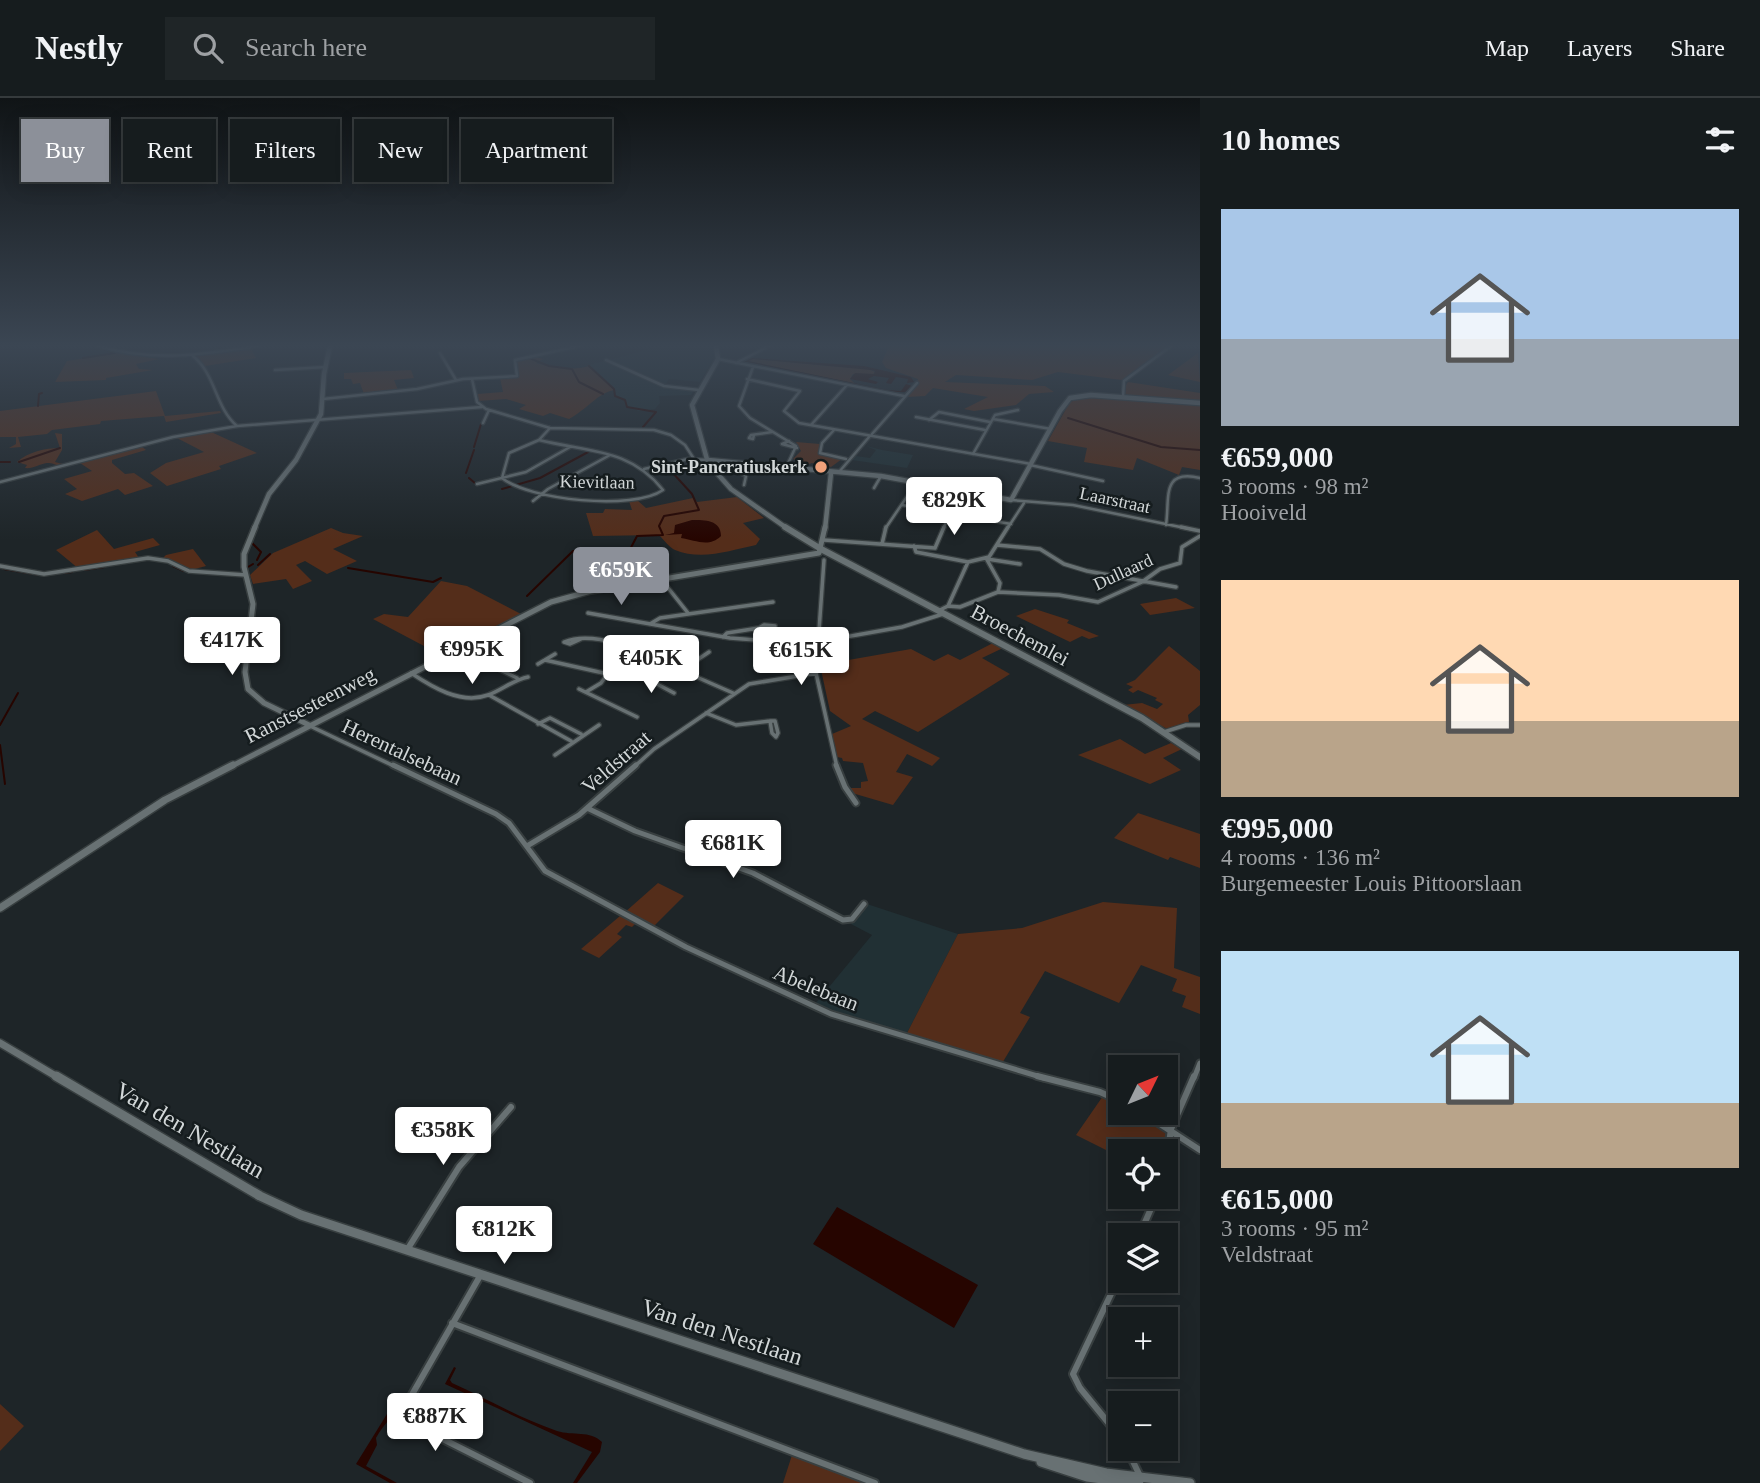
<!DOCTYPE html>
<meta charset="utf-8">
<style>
body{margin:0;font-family:"Times New Roman",serif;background:#1f2527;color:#f1f3f6;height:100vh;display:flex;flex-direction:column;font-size:26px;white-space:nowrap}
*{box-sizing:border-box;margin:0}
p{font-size:23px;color:#9ea1a4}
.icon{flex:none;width:38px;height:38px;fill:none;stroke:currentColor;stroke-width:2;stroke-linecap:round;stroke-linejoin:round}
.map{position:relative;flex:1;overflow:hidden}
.drawer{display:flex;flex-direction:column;background:#161c1e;width:560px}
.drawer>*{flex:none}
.hud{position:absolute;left:21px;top:21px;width:665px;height:63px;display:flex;gap:14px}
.needle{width:46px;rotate:47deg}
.fabs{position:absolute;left:1108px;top:957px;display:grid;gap:14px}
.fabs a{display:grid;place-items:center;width:70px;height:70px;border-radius:0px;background:#161c1e;box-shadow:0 4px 18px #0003,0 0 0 2px #353a3c;font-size:35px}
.price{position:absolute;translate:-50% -60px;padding:0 16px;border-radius:7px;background:#fff;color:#222;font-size:23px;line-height:46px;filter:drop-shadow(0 2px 4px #0008)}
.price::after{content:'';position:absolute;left:50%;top:42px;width:21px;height:16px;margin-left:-10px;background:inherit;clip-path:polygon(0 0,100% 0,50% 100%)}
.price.on{background:#8c9099;color:#fff}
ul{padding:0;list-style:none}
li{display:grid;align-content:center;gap:14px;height:371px;padding:0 21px}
li span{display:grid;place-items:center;height:217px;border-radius:0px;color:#555}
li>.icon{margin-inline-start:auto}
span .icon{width:126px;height:126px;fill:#fffc;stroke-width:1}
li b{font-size:30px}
h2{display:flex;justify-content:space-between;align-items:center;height:84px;padding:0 21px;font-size:30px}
.pill{padding:0 24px;border-radius:0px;background:#161c1e;box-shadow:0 4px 18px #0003,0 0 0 2px #353a3c;font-size:24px;line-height:63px}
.pill.on{background:#8c9099;color:#fff}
header{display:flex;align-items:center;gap:42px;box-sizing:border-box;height:98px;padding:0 35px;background:#161c1e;border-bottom:2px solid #353a3c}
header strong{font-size:33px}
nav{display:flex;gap:38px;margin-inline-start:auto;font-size:24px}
.search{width:490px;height:63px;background:#1f2527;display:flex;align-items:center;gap:18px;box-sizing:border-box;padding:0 24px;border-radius:0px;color:#9ea1a4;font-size:26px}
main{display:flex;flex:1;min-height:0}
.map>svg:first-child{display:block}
.built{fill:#213034}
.green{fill:#542d1a}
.water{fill:#260500}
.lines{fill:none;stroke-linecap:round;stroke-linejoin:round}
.stream{stroke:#260500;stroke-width:2}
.minor-far3-casing{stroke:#383f40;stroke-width:5}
.minor-far2-casing{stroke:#383f40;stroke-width:6}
.minor-far1-casing{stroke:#383f40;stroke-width:9}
.minor-casing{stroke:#383f40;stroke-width:10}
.tertiary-far3-casing{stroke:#383f40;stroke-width:7}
.tertiary-far2-casing{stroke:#383f40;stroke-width:8}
.tertiary-far1-casing{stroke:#383f40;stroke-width:10}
.tertiary-casing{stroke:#383f40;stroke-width:12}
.secondary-far1-casing{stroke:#383f40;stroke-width:7}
.secondary-casing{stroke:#383f40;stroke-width:9}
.minor-far3{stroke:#687173;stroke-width:2.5}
.minor-far2{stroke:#687173;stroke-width:3.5}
.minor-far1{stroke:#687173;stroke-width:5}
.minor{stroke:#687173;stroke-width:6}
.tertiary-far3{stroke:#687173;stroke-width:4.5}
.tertiary-far2{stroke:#687173;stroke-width:5}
.tertiary-far1{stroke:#687173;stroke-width:7}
.tertiary{stroke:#687173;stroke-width:9}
.secondary-far1{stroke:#687173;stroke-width:4.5}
.secondary{stroke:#687173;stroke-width:6}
.poi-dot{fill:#f1a27b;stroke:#151c1e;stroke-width:2.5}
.labels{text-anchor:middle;stroke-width:5;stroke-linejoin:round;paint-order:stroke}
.far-poi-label{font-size:18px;font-weight:bold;fill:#d2d7d8;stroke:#151c1e;text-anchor:end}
.far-street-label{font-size:18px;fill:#d2d7d8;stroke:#151c1e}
.street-label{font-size:21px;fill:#d2d7d8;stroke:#151c1e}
.near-street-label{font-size:24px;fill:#d2d7d8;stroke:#151c1e}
</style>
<header>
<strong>Nestly</strong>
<div class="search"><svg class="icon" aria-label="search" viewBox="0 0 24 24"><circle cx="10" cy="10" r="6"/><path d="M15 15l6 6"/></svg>Search here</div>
<nav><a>Map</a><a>Layers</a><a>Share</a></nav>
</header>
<main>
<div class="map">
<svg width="1200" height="1385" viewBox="0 0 1200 1385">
<rect width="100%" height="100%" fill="#1e2528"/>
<path class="built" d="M 649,248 L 713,248 L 715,259 L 700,284 L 669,281 L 665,287 L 695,291 L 691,297 L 659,298 L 660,305 L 655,311 L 639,313 L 627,308 L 625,301 L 616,298 L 615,291 L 589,267 L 654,250 Z
M 866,348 L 882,352 L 913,357 L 907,370 L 852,362 L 856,358 L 870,360 L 876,352 Z
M 867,806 L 958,836 L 906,937 L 815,906 L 872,837 L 851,826 Z"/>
<path class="green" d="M 876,248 L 1168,248 L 1122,282 L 1058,274 L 1032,282 L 956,277 L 945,284 L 1045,288 L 1054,294 L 1029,296 L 1016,307 L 974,313 L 964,311 L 988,299 L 933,290 L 925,298 L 906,299 L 917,287 L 918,281 L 886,270 L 882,264 L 888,250 Z
M 250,249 L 256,260 L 205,268 L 196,258 Z
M 116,255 L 159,261 L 136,266 L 139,271 L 153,272 L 106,280 L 106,282 L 55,284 L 67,263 Z
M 1198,255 L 1200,284 L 1168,277 Z
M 535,259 L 543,261 L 536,265 C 553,270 572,273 589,268 L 614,292 C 598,295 586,312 569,321 L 550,315 L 543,318 L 519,311 L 526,307 L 506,301 L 478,303 L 477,296 L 503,294 L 500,280 L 519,278 L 515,263 Z
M 753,261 L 868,271 L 875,274 L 872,277 L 853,276 L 850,281 L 854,285 L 748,263 Z
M 411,272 L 414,280 L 394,282 L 398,292 L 364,296 L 360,285 L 353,286 L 351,281 L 344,281 L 344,275 Z
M 1128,284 L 1200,295 L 1200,303 L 1125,298 L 1124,290 Z
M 156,293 L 165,318 L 220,313 L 221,315 L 166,324 L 164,318 L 101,323 L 100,326 L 52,332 L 47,336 L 18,339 L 21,349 L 9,350 L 16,346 L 16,339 L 0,339 L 0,313 Z
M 1085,299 L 1200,307 L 1200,372 L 1182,369 L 1179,377 L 1137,360 L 1133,372 L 1084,364 L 1087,350 L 1048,343 L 1070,304 Z
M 209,333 L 257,355 L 219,368 L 221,371 L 167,388 L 150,375 L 166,365 L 204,354 L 175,339 Z
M 55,335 L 62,336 L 62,352 L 55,364 L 67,367 C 55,370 56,364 47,365 C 39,366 33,371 25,370 L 27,367 L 17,364 C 28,354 45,350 60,350 Z
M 796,344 L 820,346 L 819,356 L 842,361 L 831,369 L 812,365 L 806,367 L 807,370 L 795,368 L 796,362 L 793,361 L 801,353 Z
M 141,348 L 146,352 L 112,362 L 112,365 L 125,376 L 134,375 L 153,388 L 125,397 L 118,391 L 82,403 L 65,396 L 77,391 L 64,381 L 92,373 L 80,365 Z
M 737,399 L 764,420 L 743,425 L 760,441 L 756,447 C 731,452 702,463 675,452 C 670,450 664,442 659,437 L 593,438 L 586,415 L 603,415 L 605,411 L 632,412 L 629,403 L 637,402 L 646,410 L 693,400 L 697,404 Z
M 331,430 L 343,435 L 363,438 L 333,451 L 357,463 L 327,476 L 305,463 L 296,467 L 312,483 L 293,491 L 286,481 L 253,486 L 250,477 L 273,455 Z
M 97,432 L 114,451 L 153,440 L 160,447 L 135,454 L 139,460 L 79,471 L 56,452 Z
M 193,451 L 206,468 L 191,472 L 162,461 L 166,457 Z
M 441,483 L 467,488 L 521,516 L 441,557 L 373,521 L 384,516 L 408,519 Z
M 1176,500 L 1195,510 L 1150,517 L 1140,506 Z
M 1035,511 L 1069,522 L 1067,525 L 1099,538 L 1089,541 L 1082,538 L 1070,544 L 1016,518 Z
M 993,545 L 1003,550 L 982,560 L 1010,576 L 918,634 L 875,613 L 862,621 L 940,660 L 932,668 L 907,656 L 896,674 L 913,679 L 893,707 L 852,695 L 849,690 L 861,690 L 861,684 L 868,683 L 863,665 L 843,663 L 842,660 L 837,659 L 832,636 L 851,628 L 830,613 L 820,567 L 911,551 L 934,563 L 948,556 L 960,562 Z
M 1169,548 L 1200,573 L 1200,607 L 1188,617 L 1189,624 L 1169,632 L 1123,607 L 1142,605 L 1157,611 L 1163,606 L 1155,602 L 1157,600 L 1138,592 L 1133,595 L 1128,592 L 1133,589 L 1126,586 L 1135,582 Z
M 1120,641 L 1145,656 L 1171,645 L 1182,651 L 1163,660 L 1181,672 L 1150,686 L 1078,657 Z
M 1138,715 L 1200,736 L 1200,770 L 1170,759 L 1168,762 L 1114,740 Z
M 658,785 L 684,798 L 652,830 L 624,815 Z
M 1103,804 L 1177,810 L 1174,870 L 1200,879 L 1200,916 L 1182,909 L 1186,898 L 1172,893 L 1177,881 L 1141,867 L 1119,905 L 1045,873 L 1020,915 L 1030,919 L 1001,967 L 906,937 L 958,836 L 1022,830 Z
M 620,818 L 635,826 L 632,829 L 626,827 L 617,836 L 622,839 L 599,860 L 581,851 Z
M 1103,998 L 1120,1006 L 1120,1015 L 1137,1015 L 1168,1033 L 1164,1053 L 1120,1054 L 1120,1059 L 1076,1037 Z
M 0,1306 L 24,1328 L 0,1353 Z
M 792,1357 L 864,1385 L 783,1385 Z"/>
<path class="water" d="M 752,260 L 864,268 L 911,279 L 914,284 L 907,285 L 908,281 L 896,279 L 891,286 L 886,285 L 889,280 L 874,278 L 868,281 L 878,284 L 876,286 L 850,281 L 855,275 L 874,276 L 875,273 L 871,272 L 753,261 L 748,263 L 887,292 L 901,293 L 906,286 L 912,288 L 905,294 L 890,294 L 744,264 Z
M 692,422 C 705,422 721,422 721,438 C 709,450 695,442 681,440 L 682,436 L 665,437 L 674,435 L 675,427 Z
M 837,1109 L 978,1187 L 954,1230 L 813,1146 Z
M 454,1269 L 456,1270 L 450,1282 L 452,1285 C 487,1301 520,1320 557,1333 C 573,1338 590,1332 602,1344 L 600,1354 L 577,1385 L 573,1385 L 592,1354 L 445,1286 Z
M 402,1299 L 405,1300 C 397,1315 384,1325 376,1340 L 377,1347 L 366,1368 L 397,1385 L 390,1385 L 356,1366 L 387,1316 L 394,1311 Z"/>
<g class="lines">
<path class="stream" d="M 216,248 L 222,252
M 83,260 L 115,255 L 103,251
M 529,260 L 549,268 L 572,271 L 579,284 L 603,296
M 589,268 L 614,291 L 615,298 L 625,302 L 627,309 L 656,314 L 643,329
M 38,308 L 39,296 L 42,295
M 1068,320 L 1161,349 L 1200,352
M 474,349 L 481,326
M 0,364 L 10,364
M 19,364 L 60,350
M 466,375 L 474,352
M 469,380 L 476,386
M 502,391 L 540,380 L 590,353
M 252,445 L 261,454 L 257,462
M 258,467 L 270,456
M 173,468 L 184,473
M 248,469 L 253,466
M 348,470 L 433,484 L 441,480
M 4,471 L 40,477
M 84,472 L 104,469
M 63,475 L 72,474
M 527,498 L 573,453 L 625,461 L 637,438 L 663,437 L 659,428 L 664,418 L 699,412 L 692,396 L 671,373
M 0,627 L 18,595
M 0,647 L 5,686"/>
<defs>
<path id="minor-far3" d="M 98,248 C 153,264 202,257 258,248
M 440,255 L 456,282
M 193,258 C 216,277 215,309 237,328
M 718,261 L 904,298
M 606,262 L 664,288 L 699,292
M 736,265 L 769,248
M 753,269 L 739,308 L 750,320 L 796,348 L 786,370
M 275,272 L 325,269
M 472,281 L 477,304 L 486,311 L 550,330 L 654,332 L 671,337 L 685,347 L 694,361
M 747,281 L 800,293 L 784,313 L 799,325 L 1031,366
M 1123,299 L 1124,283 L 1171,248
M 323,301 L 417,291 L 463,281 L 517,278 L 515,262 L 579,248
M 916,319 L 985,332
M 993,321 L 1051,331
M 929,322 L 939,314 L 990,324
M 483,325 L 489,312
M 811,327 L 846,288
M 834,332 L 822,345 L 820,355 L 846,361
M 872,336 L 917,285
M 754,337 L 753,341 L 749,340 L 751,337 L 772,334
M 789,343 L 782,346 L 797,350
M 973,356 L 995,317 L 1018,312
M 1030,367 L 1103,383
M 644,371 L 688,361 L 708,362
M 839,374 L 869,339
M 502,380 C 529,402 633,413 663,392 C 630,350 587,354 539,342
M 502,380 L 509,355 L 539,342 L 550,330
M 0,384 L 173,339 L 237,328 L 482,309
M 477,386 L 526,374 L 570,349
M 744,387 L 746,378 L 742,376 L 745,366
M 874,390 L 881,378
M 1011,402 L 1073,407 L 1190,431
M 533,403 L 548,391 L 610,357
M 902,407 L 1011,426
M 1166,427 C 1170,399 1161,371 1200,380
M 885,431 L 917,384
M 943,431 L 950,416
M 1007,431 L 1024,405"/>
<path id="minor-far2" d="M 1181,429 L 1200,433
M 824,442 L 935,450
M 882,446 L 886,429
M 997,447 L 1040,451 L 1064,466 L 1087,473 L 1176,489
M 914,448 L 916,454 L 968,464 L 989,459 L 1008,429
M 935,450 L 944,429
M 987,461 L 1020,466
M 0,468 L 44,476 L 148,460 L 168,463 L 189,473 L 246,477
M 661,481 L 688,515
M 998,494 L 1059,497 L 1098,504 L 1142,484 L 1160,471 L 1180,465 L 1182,449 L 1200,438
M 948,508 L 968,464
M 938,513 L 948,508 L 960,509 L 998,494 L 1000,485 L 986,460
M 588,515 L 730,540 L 756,542 L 760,541 L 759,530 L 764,527 L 775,528
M 650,526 L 660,520 L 773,504
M 723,539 L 727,535 L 759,530
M 581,541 L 570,546 L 564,544 C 594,532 641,552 666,569
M 817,544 L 902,529 L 943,516
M 480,562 L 517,580
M 545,562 L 626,580 L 667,569 L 676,570 L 733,595
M 538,566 L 555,556
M 682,572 L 709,554
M 411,575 C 432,589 461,607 488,597 C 502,592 513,582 528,579
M 816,575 L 837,669
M 640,577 L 674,595
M 579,591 L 637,619
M 586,594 L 601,585 L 607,577
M 489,597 L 571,643
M 706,615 L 736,627 L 770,623
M 770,623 L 775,623 L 778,635 L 776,639 L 772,635 Z
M 538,626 L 550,620 L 581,636
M 310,628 L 396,669
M 1164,634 L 1186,627 L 1200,627
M 555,657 L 599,627
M 634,669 L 654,651 L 749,586 L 816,575 L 824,462"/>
<path id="minor-far1" d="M 393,667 L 496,716 L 509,725 L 545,773 L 686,849 L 831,916 L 1044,980
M 836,667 L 845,689 L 856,705
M 587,710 L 635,733 L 753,775 L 843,822 L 852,821 L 864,806
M 527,748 L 579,717 L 636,667
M 1194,980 L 1200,965"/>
<path id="minor" d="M 1037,978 L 1100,994 L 1120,1003
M 1143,1015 L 1200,1052
M 1166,1066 L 1171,1031 L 1194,978
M 1139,1138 L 1156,1099
M 407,1152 L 459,1069 L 511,1009
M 1120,1177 L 1073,1276 L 1080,1290 L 1120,1339
M 480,1178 L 402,1314 L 403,1321 L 530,1385
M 452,1225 L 875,1385
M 1127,1351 L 1140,1378"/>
<path id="tertiary-far3" d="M 708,362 L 881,378 L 1011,402 L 1060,313 L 1070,300 L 1091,297 L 1200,305
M 254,431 L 269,396 L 296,362 L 321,316 L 324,276 L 330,248
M 825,431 L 831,375"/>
<path id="tertiary-far2" d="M 255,429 L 244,456 L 244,469 L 253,506 L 245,574 L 248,591 L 264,605 L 309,627
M 230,669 L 551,504 L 591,493 L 819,455 L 825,429"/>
<path id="tertiary-far1" d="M 0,810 L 165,702 L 233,667
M 0,945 L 59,980"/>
<path id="tertiary" d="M 56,978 L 260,1098 L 301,1117 L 1024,1356 L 1106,1375 L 1190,1385
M 1041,1364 L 1087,1379 L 1132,1385 L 1139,1383"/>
<path id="secondary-far1" d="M 716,248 L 718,261 L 692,307 L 708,365 L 731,391 L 788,431"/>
<path id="secondary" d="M 785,429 L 821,451 L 1142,620 L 1200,659"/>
</defs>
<use href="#minor-far3" class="minor-far3-casing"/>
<use href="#minor-far2" class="minor-far2-casing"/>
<use href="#minor-far1" class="minor-far1-casing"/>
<use href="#minor" class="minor-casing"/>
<use href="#tertiary-far3" class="tertiary-far3-casing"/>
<use href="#tertiary-far2" class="tertiary-far2-casing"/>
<use href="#tertiary-far1" class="tertiary-far1-casing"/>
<use href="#tertiary" class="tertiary-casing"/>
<use href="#secondary-far1" class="secondary-far1-casing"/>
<use href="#secondary" class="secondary-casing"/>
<use href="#minor-far3" class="minor-far3"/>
<use href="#minor-far2" class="minor-far2"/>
<use href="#minor-far1" class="minor-far1"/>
<use href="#minor" class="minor"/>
<use href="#tertiary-far3" class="tertiary-far3"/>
<use href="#tertiary-far2" class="tertiary-far2"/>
<use href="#tertiary-far1" class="tertiary-far1"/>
<use href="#tertiary" class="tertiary"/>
<use href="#secondary-far1" class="secondary-far1"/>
<use href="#secondary" class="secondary"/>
</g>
<linearGradient id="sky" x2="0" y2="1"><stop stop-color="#101416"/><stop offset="0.56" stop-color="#3b4653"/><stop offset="1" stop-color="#3b4653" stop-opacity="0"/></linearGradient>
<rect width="1200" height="442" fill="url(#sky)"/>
<circle class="poi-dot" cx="821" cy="369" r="7"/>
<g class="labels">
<g class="far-poi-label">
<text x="807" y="375">Sint-Pancratiuskerk</text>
</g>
<g class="far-street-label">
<text transform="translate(597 384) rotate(1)" y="6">Kievitlaan</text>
<text transform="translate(1115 402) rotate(12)" y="6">Laarstraat</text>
<text transform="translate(1123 474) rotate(-25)" y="6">Dullaard</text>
</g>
<g class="street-label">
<text transform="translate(1020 537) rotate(28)" y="7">Broechemlei</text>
<text transform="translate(310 607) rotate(-27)" y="7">Ranstsesteenweg</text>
<text transform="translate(402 654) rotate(25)" y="7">Herentalsebaan</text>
<text transform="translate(616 664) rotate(-41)" y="7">Veldstraat</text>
<text transform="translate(816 890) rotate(22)" y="7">Abelebaan</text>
</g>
<g class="near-street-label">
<text transform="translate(190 1032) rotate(30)" y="8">Van den Nestlaan</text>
<text transform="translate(722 1234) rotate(18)" y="8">Van den Nestlaan</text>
</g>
</g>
</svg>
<div class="fabs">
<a><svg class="needle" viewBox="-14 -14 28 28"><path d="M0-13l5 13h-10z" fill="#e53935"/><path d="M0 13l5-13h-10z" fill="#9ea1a4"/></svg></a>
<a><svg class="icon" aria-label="locate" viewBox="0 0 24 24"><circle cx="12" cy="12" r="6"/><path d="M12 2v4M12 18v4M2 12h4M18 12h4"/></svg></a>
<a><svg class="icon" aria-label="layers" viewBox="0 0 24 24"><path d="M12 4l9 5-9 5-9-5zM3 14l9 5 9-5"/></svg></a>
<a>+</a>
<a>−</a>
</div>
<b class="price" style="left:954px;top:439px">€829K</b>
<b class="price on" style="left:621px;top:509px">€659K</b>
<b class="price" style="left:232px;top:579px">€417K</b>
<b class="price" style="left:472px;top:588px">€995K</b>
<b class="price" style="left:801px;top:589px">€615K</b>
<b class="price" style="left:651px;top:597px">€405K</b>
<b class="price" style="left:733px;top:782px">€681K</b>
<b class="price" style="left:443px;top:1069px">€358K</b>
<b class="price" style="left:504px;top:1168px">€812K</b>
<b class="price" style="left:435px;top:1355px">€887K</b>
<div class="hud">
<a class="pill on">Buy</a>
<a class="pill">Rent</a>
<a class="pill">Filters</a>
<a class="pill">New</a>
<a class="pill">Apartment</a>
</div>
</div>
<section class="drawer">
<h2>10 homes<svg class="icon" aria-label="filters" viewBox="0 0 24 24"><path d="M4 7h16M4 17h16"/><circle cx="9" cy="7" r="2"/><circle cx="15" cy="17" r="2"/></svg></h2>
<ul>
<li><span style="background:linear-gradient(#a9c7e8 60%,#9aa5b1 0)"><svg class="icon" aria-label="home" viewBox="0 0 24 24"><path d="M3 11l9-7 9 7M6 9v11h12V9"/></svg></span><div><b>€659,000</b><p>3 rooms · 98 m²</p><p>Hooiveld</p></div></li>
<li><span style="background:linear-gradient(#ffd9b3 65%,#b9a48a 0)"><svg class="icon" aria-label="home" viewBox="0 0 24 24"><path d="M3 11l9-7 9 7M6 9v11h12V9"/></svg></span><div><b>€995,000</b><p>4 rooms · 136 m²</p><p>Burgemeester Louis Pittoorslaan</p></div></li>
<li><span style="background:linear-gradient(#bfe0f5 70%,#b9a48a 0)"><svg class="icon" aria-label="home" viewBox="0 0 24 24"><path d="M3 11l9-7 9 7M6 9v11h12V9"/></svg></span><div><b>€615,000</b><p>3 rooms · 95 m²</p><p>Veldstraat</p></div></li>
</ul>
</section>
</main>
